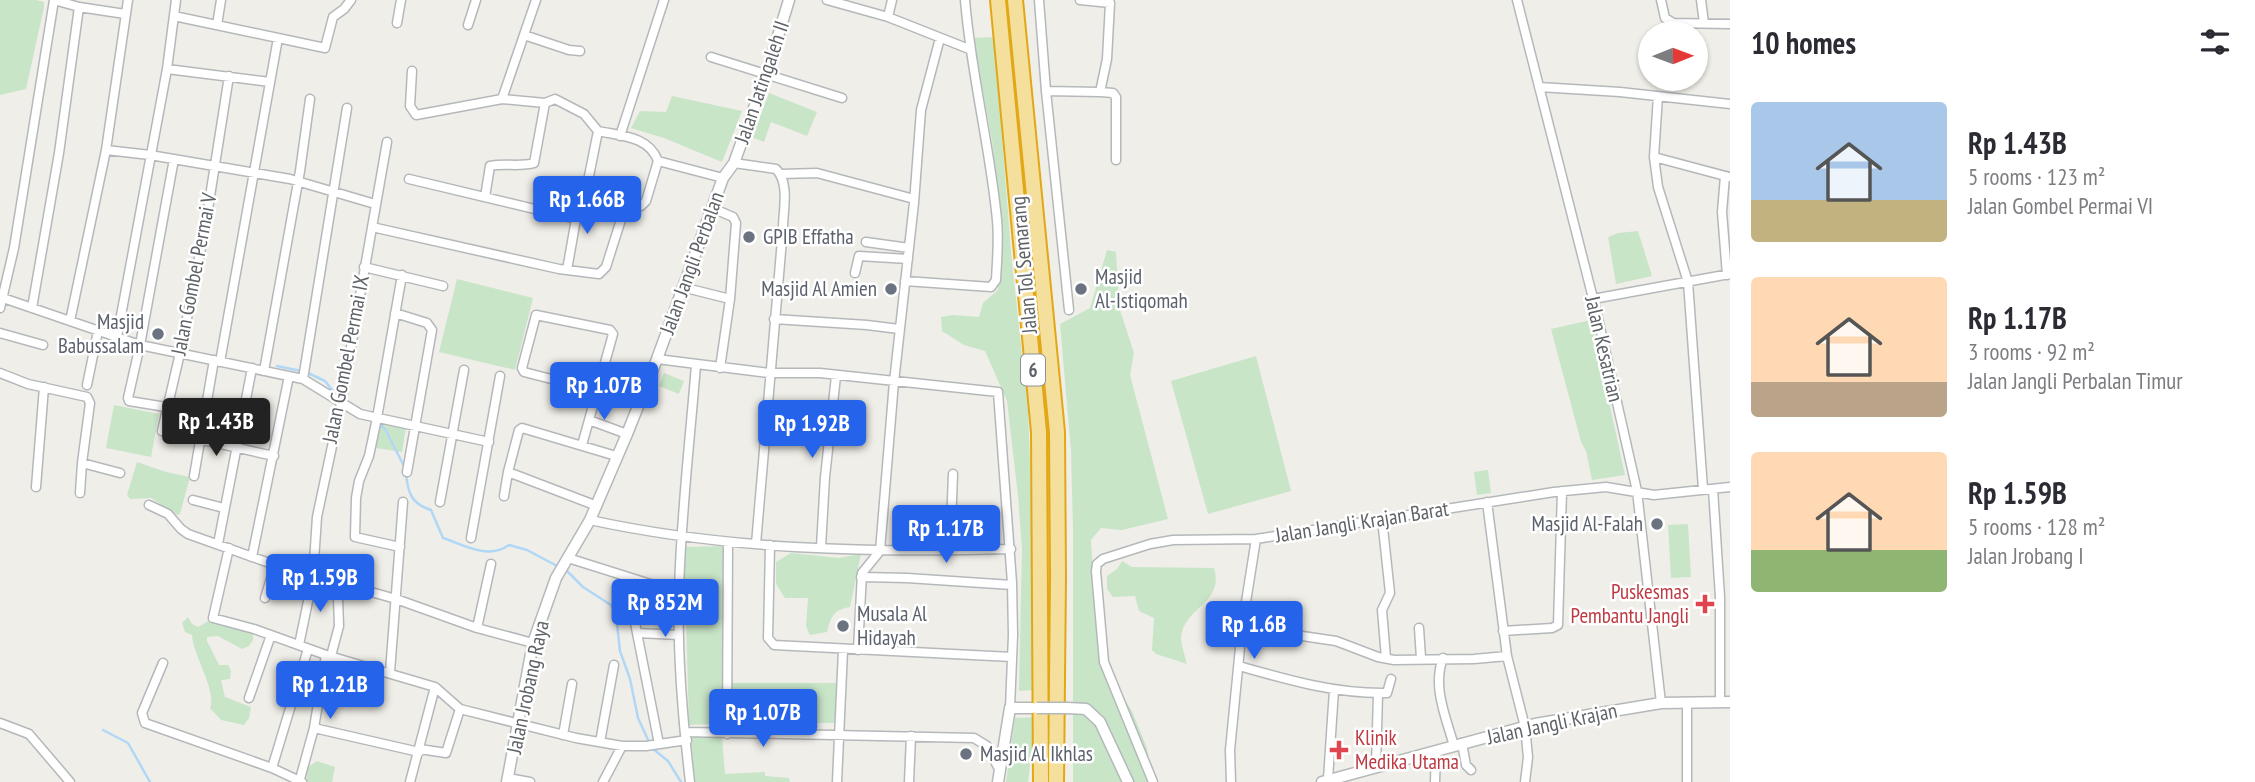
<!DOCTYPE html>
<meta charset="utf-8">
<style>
body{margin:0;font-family:"PT Sans Narrow",sans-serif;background:#f2f2f3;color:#2b2b33;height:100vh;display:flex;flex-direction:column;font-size:26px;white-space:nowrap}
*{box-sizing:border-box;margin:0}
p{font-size:23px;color:#7c7c81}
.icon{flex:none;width:38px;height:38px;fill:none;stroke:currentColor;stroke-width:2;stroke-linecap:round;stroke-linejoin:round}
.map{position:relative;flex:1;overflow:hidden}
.panel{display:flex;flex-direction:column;background:#fff;width:525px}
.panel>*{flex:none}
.needle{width:46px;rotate:89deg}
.tools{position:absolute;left:1638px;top:21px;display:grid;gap:14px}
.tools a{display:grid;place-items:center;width:70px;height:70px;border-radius:50%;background:#fff;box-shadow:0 2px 5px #0004;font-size:35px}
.price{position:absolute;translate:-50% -60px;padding:0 16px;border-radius:7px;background:#2563eb;color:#fff;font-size:23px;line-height:46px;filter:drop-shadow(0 2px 4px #0008)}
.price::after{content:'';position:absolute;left:50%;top:42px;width:21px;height:16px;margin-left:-10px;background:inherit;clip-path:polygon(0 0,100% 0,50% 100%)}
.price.on{background:#222;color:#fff}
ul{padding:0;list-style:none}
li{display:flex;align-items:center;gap:21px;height:175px;padding:0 21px}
li span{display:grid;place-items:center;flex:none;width:196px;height:140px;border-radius:7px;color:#555}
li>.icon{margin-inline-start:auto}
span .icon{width:84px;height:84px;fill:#fffc;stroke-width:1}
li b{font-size:30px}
h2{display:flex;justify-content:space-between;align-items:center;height:84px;padding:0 21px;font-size:30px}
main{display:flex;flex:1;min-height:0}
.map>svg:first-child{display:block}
.green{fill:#c8e5c8}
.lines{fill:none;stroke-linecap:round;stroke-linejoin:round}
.stream{stroke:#b1d7f7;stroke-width:2.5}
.minor-casing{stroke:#b5b8bb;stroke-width:11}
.tertiary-casing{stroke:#b5b8bb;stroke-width:13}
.motorway-casing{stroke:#e2a716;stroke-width:18}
.minor{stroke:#fff;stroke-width:8}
.tertiary{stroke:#fff;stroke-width:10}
.motorway{stroke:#f4df9c;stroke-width:14}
.tertiary-bridge-casing{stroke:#b5b8bb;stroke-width:13;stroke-linecap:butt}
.tertiary-bridge{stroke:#fff;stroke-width:10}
.worship-dot{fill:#6b7280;stroke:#fff;stroke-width:2.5}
.health-dot{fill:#e0444e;stroke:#fff;stroke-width:2.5}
.labels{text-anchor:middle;stroke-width:5;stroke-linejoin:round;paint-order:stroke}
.shield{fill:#fff;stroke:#8f9295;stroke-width:2}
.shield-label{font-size:19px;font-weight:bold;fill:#5f6367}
.street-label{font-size:21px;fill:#5f6367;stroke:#fff}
.worship-label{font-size:21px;fill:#5b616d;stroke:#fff;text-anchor:start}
.health-label{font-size:21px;fill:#be3a42;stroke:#fff;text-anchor:end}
</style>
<main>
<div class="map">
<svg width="1730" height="782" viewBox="0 0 1730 782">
<rect width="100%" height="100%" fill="#f0eee8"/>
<path class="green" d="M 0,0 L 36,0 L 44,2 L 44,7 L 26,89 L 0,95 Z
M 994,37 L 1012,263 L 1028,409 L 1032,518 L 1033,690 L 1019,691 L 1022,548 L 1018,496 L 1007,401 L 985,351 L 964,345 L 942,331 L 941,317 L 953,315 L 979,317 L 983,303 L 998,290 L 1002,224 L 992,140 L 973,38 Z
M 769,93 L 817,112 L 807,136 L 771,122 L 764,142 L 752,137 Z
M 672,96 L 742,111 L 722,162 L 664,138 L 631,128 L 640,111 L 666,112 Z
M 1638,231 L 1652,276 L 1616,284 L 1608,237 L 1618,233 Z
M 1107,250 L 1116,252 L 1119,307 L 1134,353 L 1130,375 L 1168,519 L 1122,530 L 1101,528 L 1091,540 L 1098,653 L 1106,671 L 1132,711 L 1147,748 L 1153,782 L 1073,782 L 1073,527 L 1071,451 L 1060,324 L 1090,308 Z
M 457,279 L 533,298 L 515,370 L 439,352 Z
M 1591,320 L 1625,475 L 1592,480 L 1586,451 L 1581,442 L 1551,329 Z
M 1256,356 L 1291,491 L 1208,514 L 1171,381 Z
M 664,373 L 684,381 L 679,394 L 659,386 Z
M 114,405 L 159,414 L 151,457 L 106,448 Z
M 380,423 L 406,427 L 402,452 L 376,448 Z
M 137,462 L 166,472 L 190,477 L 180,514 L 177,515 L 151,498 L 130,499 L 127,495 Z
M 1488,470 L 1491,493 L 1477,495 L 1474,472 Z
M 1688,524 L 1691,577 L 1671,578 L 1668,525 Z
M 726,546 L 729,683 L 837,683 L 837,723 L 731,723 L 689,725 L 684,547 Z
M 791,553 L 839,558 L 861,554 L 850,607 C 833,610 831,617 827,632 L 810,635 L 806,626 L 808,598 L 785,598 L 776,584 L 776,562 Z
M 1122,561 L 1132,567 L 1214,568 C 1224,602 1189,606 1182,632 C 1179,641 1185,655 1187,664 L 1156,654 L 1152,650 L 1154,618 L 1139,611 L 1135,596 L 1113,597 L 1107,589 L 1107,576 L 1117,569 Z
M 188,617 L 192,624 L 198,627 L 210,620 L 253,632 L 253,640 L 249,646 L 242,649 L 218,636 L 207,637 L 207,641 L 219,665 L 228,665 L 231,671 L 230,679 L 221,680 L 225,697 L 251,707 L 249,718 L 244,725 L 221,720 L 210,708 C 217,691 193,655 192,635 L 185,632 L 182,623 Z
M 1036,717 L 1028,782 L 1006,782 L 1015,718 Z
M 690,737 L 722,737 L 725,774 L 765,772 L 765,776 L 789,778 L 790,782 L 695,782 Z
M 317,761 L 335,767 L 332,782 L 306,782 L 308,767 Z"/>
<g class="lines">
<path class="stream" d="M 277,366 L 301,371
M 308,373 L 325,381 L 336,395 L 365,412
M 378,423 L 385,429 L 405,468
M 406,474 C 408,494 412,504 431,510 L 443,538 C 464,545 488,560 509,545 L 527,550 L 559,567
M 565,569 L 583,587 L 611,605 L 616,615 L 620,651 L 630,679 L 638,718 L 649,742
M 103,730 L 128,743 L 150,782
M 652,748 L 668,761 L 681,782"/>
<defs>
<path id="minor" d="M 54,0 L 79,7 L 125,14
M 827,0 L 888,17 L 969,49
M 1039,0 L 1046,91 L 1069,310
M 1517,0 L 1597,314 L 1637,491 L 1661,703
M 1661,0 L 1665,18 L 1673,23 L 1730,24
M 1701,0 L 1704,23
M 174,16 L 325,48 L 333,17 L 344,9 L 351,0
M 888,17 L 892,0
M 397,23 L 401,0
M 217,25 L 221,0
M 468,25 L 476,0
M 524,35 L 569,50 L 580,51
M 711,57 L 842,98
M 167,69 L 270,82
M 412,71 L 410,106 L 416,115 L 502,99 L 545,103 L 555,99 L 584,114 L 598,131 C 621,136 649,136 658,161 L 723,178
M 229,76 L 205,228 L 180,353 L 162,431 L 274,456
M 1539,87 L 1620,92 L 1730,104
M 1046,91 L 1100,92 L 1107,59 L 1110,3 L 1080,0
M 1100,92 L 1113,93 L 1116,97 L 1116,160
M 1658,96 L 1654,157 L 1658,187 L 1688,282 L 1703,489
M 502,99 L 536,0
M 620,136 L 664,0
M 106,150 L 150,155 L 290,179 L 375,204
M 1654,157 L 1729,177
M 734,163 L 776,169 C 790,183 783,210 783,228 L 756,544
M 781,174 L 817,173 L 914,199
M 1725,176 L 1722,212 L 1727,275
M 409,179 L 576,219
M 485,197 L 490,166 C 504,163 521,167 534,163 L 545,103
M 588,197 L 625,207 L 641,206 L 646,201 L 658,161
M 712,208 L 733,217 L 736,223 L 730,299 L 720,368
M 372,227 L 559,269 L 599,274 L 606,267 L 625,207
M 866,242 L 909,248
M 364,267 L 443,286
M 567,270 L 576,219 L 588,197 L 588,181 L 598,131
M 855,273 L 859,256 L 908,259
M 905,281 L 991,287 L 996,280 C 997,260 999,240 997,220 C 990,146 971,74 965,0
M 682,287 L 730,299
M 3,298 L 140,345 L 303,379 L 360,414 L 489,442
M 1593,299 L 1730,274
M 0,308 L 14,248 L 54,0
M 32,308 L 59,153 L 79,7
M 395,313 L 427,323 L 432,330 L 407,472
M 774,319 L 867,325 L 899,329
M 70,321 L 106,150 L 128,0
M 0,333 L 43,345
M 117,337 L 167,69 L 176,0
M 657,359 L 769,373 L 820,373 L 998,392 L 1012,583 L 1013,635 L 1010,708
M 220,362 L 278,38
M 264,371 L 300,171 L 310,99
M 0,373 L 28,384 L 87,397 L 90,403 L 82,463 L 120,473
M 303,379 L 347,108
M 87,385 L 98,331
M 166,407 L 129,401 L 128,398 L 140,345 L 174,159
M 589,420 L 627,434
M 582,445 L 613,334 L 610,330 L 536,315 L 522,368 L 524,372 L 598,391
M 194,476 L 214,360
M 36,487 L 44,387
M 1713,489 L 1720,597 L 1720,701
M 80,493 L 82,463
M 504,496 L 508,472
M 193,500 L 224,508
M 440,502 L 464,370
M 1487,502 L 1507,656 L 1525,727 L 1528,757 L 1525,782
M 149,505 L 168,514 L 181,529 L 188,534 L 275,565 L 396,599 L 477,628 L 533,643
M 597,506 L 508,472 L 519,430 L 522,428 L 616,456
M 1382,519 L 1390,593 L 1382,610 L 1386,658
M 590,520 C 728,550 871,553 1011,549
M 471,538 L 500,376
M 218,544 L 252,368
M 770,545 L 768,638 L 774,645 L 1012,657
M 400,547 L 355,537 L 356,498 L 359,481 L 369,456 L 377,418 L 402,275
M 821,547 L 825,477 L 836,376
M 229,548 L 213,618 L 254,629 L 326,655 L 435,687 L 460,709 L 576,738 L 622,746 L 646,746 L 687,740
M 880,551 L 894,382 L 914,203 L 921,110 L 940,38
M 950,551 L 953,474
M 252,557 L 289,376
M 568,558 L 679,593
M 626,577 L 637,633 L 679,635
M 861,577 L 907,578 L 1012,585
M 265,598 L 275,565
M 1242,627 L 1336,641 L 1378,657 L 1394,660 L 1474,659 L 1507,656
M 477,628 L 491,564
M 1419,628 L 1421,658
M 1503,631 L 1552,628 L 1558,625 L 1562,491
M 637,633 L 659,744
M 299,645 L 313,577 L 317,517 L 341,404 L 387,142
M 858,650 L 862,573 L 880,551
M 331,656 L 339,626 L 338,599 L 340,585
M 1443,658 C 1432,687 1446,717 1454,746
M 163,663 L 142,713 L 145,723 L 272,768
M 1239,666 C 1288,680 1336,694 1387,693 L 1391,679
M 390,672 L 403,502
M 249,698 L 271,635
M 1687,702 L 1687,782
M 0,723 L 29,734 L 70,782
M 314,728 L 419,752
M 686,732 L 974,738 L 987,746 L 1000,771
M 727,734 L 728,542
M 563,735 L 572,684
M 600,742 L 614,665
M 1462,743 L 1466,765 L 1471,770
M 420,749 L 446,753 L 460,709
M 1376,768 L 1378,693
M 508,778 L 530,782
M 300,779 L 314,728 L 326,655
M 1328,779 L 1334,690
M 302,782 L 272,768 L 308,649
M 410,782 L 435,687
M 603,782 L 622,746
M 690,782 C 683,722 677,650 679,590 C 681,515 690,440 696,365
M 837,782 L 843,650
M 909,782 L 911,736
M 1153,782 L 1104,662 L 1096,571 L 1097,564 L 1103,559 L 1150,544 L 1173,540 L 1256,539 L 1554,492 L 1606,487 L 1654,495 L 1730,487
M 1231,782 L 1230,750 L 1242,627 L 1256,539
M 1435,782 L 1436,751"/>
<path id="tertiary" d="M 1067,708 L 1086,709 L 1100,722 L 1128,782
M 507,782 L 533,643 L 556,578 L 590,520 L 627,434 L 657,359 L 723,178 L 734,163 L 766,75 L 789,0
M 998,782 L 1010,708 L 1037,708
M 1322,782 L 1535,724 L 1661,703 L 1730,702"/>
<path id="motorway" d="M 998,0 L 1039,432 L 1041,782
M 1015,0 L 1057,432 L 1058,577 L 1056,782"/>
</defs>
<use href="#minor" class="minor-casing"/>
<use href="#tertiary" class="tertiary-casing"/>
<use href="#motorway" class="motorway-casing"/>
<use href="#minor" class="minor"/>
<use href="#tertiary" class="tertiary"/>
<use href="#motorway" class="motorway"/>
<defs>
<path id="tertiary-bridge" d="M 1037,708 L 1067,708"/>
</defs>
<use href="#tertiary-bridge" class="tertiary-bridge-casing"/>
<use href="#tertiary-bridge" class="tertiary-bridge"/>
</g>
<g class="worship-dot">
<circle cx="749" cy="237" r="7"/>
<circle cx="891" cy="289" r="7"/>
<circle cx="1081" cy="289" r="7"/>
<circle cx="158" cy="334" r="7"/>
<circle cx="1657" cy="524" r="7"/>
<circle cx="843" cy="626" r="7"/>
<circle cx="966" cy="754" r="7"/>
</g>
<g class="health-dot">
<path d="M1701.5 593.5h7v7h7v7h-7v7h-7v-7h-7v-7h7z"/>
<path d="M1335.5 739.5h7v7h7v7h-7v7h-7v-7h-7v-7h7z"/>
</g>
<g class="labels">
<rect class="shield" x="1021" y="354.5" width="24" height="31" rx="5"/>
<g class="shield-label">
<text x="1033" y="377">6</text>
</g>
<g class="street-label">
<text transform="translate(762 82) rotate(-71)" y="7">Jalan Jatingaleh II</text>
<text transform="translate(692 263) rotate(-70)" y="7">Jalan Jangli Perbalan</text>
<text transform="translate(1024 265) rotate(-95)" y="7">Jalan Tol Semarang</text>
<text transform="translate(194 274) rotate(-79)" y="7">Jalan Gombel Permai V</text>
<text transform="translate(1604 349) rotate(77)" y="7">Jalan Kesatrian</text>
<text transform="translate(346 359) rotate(-79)" y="7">Jalan Gombel Permai IX</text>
<text transform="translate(1362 522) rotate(-9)" y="7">Jalan Jangli Krajan Barat</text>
<text transform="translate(528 687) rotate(-78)" y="7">Jalan Jrobang Raya</text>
<text transform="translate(1552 724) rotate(-12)" y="7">Jalan Jangli Krajan</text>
</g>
<g class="worship-label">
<text x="763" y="244">GPIB Effatha</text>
<text x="1095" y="284">Masjid<tspan x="1095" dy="24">Al-Istiqomah</tspan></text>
<text x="877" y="296" text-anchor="end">Masjid Al Amien</text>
<text x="144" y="329" text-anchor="end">Masjid<tspan x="144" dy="24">Babussalam</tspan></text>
<text x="1643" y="531" text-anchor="end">Masjid Al-Falah</text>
<text x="857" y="621">Musala Al<tspan x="857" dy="24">Hidayah</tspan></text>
<text x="980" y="761">Masjid Al Ikhlas</text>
</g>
<g class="health-label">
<text x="1689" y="599">Puskesmas<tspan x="1689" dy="24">Pembantu Jangli</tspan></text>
<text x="1355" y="745" text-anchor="start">Klinik<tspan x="1355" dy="24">Medika Utama</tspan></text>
</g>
</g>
</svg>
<div class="tools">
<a><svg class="needle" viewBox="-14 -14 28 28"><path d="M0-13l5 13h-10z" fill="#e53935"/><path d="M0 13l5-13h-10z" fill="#7c7c81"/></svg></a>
</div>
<b class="price" style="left:587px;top:236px">Rp 1.66B</b>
<b class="price" style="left:604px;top:422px">Rp 1.07B</b>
<b class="price on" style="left:216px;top:458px">Rp 1.43B</b>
<b class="price" style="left:812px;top:460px">Rp 1.92B</b>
<b class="price" style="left:946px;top:565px">Rp 1.17B</b>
<b class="price" style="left:320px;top:614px">Rp 1.59B</b>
<b class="price" style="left:665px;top:639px">Rp 852M</b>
<b class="price" style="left:1254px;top:661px">Rp 1.6B</b>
<b class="price" style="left:330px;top:721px">Rp 1.21B</b>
<b class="price" style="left:763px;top:749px">Rp 1.07B</b>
</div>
<section class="panel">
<h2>10 homes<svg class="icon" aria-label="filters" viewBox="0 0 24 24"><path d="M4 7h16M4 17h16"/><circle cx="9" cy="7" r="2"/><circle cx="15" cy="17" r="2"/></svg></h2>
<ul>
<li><span style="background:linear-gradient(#a9c7e8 70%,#c2b280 0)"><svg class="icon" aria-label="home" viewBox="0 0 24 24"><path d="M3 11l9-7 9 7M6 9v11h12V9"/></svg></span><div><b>Rp 1.43B</b><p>5 rooms · 123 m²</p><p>Jalan Gombel Permai VI</p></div></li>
<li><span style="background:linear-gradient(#ffd9b3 75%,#b9a48a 0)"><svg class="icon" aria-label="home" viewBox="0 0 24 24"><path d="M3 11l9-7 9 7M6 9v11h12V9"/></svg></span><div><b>Rp 1.17B</b><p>3 rooms · 92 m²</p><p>Jalan Jangli Perbalan Timur</p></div></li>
<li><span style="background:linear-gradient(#ffd9b3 70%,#8fb573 0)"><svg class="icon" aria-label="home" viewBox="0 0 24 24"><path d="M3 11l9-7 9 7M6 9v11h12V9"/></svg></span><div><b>Rp 1.59B</b><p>5 rooms · 128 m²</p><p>Jalan Jrobang I</p></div></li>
</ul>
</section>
</main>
